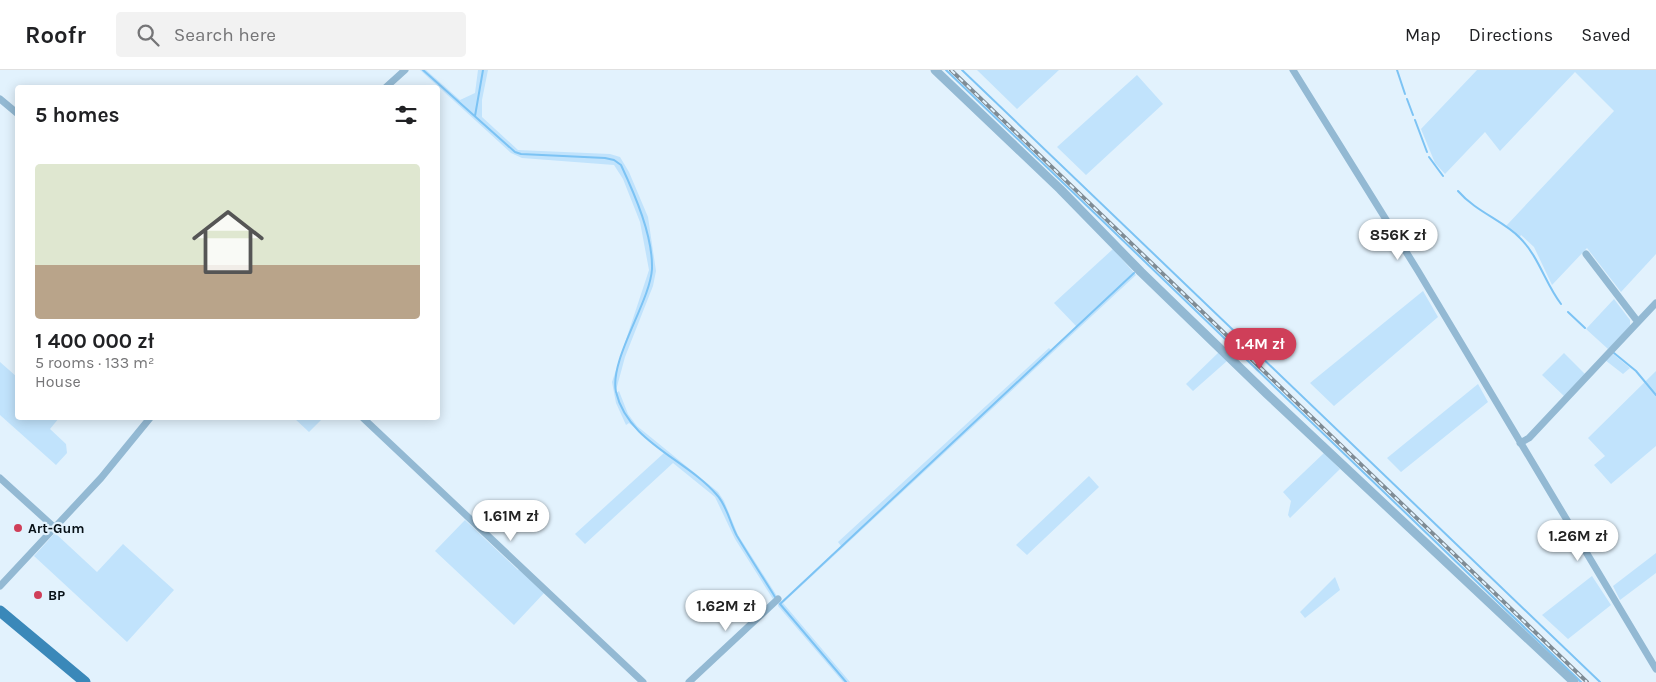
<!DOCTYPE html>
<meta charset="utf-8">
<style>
body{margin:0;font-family:Karla,sans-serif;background:#f2f2f2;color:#202124;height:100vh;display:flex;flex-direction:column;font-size:19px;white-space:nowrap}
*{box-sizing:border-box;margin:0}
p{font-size:16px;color:#757577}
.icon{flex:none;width:28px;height:28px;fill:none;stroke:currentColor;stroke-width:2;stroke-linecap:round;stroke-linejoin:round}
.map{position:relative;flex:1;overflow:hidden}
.details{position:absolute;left:15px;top:15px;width:425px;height:335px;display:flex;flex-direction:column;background:#fff;border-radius:5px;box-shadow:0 2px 12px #0003}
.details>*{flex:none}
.price{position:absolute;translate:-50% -42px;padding:0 11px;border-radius:18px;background:#fff;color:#222;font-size:16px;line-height:32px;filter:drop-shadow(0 1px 2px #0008)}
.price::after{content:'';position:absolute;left:50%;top:30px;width:15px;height:11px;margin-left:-8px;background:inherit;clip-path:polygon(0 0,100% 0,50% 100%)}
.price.on{background:#cf3f59;color:#fff}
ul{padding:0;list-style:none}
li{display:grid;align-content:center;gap:10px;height:265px;padding:0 20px}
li+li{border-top:1px solid #e0e0e0}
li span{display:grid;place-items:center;height:155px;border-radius:5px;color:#555}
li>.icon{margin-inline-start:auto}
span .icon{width:90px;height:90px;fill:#fffc;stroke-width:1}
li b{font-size:21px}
h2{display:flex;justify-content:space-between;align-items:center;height:60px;padding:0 20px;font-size:21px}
header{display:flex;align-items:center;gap:30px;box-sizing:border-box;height:70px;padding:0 25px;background:#fff;border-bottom:1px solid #e0e0e0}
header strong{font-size:24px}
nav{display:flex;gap:28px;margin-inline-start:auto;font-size:18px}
.search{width:350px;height:45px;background:#f2f2f2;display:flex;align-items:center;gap:12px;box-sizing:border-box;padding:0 18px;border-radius:5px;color:#757577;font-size:19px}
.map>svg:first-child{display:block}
.green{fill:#c1e3fc}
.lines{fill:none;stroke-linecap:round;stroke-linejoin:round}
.stream{stroke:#7cc3f4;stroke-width:2}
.minor{stroke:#93b9d3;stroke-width:7}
.tertiary{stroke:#93b9d3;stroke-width:9}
.primary{stroke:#3a88b9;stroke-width:11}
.rail-casing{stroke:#7f8c95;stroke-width:4}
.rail{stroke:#e2f2fd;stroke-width:2;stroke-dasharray:5.5;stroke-linecap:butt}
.poi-dot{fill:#cf3f59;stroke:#e2f2fd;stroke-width:2}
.labels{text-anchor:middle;stroke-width:4.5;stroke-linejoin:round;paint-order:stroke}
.poi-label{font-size:14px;font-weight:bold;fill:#071016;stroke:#e2f2fd;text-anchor:start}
</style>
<header>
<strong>Roofr</strong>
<div class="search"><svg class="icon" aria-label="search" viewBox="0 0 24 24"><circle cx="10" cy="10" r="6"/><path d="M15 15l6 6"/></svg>Search here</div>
<nav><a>Map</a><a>Directions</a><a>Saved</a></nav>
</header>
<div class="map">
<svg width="1656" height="612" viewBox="0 0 1656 612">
<rect width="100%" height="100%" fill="#e2f2fd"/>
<path class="green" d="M 420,0 L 426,0 L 460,30 L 475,23 L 478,0 L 488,0 L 482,30 L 482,47 L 518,80 L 610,84 L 620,87 L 629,102 L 648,147 L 656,201 L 653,216 L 625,287 L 615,324 L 619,321 L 628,344 L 637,356 L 718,422 L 724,431 L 738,465 L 777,526 L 773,529 L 735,469 L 715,427 L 673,393 L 585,474 L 575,464 L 664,383 L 629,353 L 626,355 L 616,333 L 612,312 L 649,200 L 640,152 L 623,109 L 614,95 L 522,88 L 511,83 Z
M 977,0 L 1059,0 L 1017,39 Z
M 1477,0 L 1656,0 L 1656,184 L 1621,222 L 1587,178 L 1552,215 L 1534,177 L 1521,165 L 1520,167 L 1506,156 L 1614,41 L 1575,2 L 1500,81 L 1485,62 L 1445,104 L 1435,93 L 1421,59 Z
M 1137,5 L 1163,34 L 1086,105 L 1057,77 Z
M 1113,179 L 1136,205 L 783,533 L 850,612 L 843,612 L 778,536 L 778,531 L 780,530 L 782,532 L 841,476 L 838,472 L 1049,278 L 1052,281 L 1077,257 L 1054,233 Z
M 1423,221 L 1438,247 L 1334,336 L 1310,313 Z
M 1614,229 L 1630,250 L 1630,256 L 1608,279 L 1586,259 Z
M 1219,282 L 1227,291 L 1193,321 L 1186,314 Z
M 1564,283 L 1585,304 L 1564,326 L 1542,305 Z
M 1612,283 L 1630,298 L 1623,304 L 1605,290 Z
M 0,292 L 17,307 L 18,348 L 59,348 L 50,359 L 66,374 L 67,383 L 56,395 L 0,345 Z
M 1656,301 L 1656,376 L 1611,414 L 1594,395 L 1605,386 L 1588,368 Z
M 1478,314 L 1488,332 L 1401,402 L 1387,388 Z
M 294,348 L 323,348 L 309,362 Z
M 1324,383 L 1340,399 L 1290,448 L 1288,445 L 1291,431 L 1283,422 Z
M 1089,406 L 1099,417 L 1027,485 L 1016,475 Z
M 465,450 L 518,500 L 520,498 L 545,522 L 514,555 L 435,481 Z
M 55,463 L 97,502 L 123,474 L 174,520 L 127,572 L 34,486 Z
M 1656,483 L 1656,503 L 1620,530 L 1613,516 Z
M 1592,506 L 1611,535 L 1568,569 L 1542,545 Z
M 1335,507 L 1340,520 L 1305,548 L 1300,542 Z"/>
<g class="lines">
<path class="stream" d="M 423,0 L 515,82 L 521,84 L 605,88 L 614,90 L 621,95 C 635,125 653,166 652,199 C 650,232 609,290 616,322 C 628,372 686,389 717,425 C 727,436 730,453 737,466 C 749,486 762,506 775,527
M 946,0 L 1581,612
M 962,0 L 1600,612
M 1397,0 L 1405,24
M 1407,29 L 1413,45
M 475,46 L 483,0
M 1415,50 L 1427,82
M 1429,87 L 1443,106
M 1458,121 C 1476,142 1504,151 1520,168 C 1539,187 1545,213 1561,234
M 1568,242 L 1585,258
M 1614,283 L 1636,301 L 1656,325
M 780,534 L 1134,203
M 780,534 L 846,612"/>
<path class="minor" d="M 1293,0 L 1418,201 L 1656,599
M 385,18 L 405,0
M 0,29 L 18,44
M 1586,184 L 1638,252
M 363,348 L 643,612
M 1520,373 L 1529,368 L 1656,233
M 0,408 L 55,458
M 0,516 L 101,408 L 150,348
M 689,612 L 778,529"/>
<path class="tertiary" d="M 935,0 L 1060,119 L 1141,202 L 1267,324 L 1574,612"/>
<path class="primary" d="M 0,541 L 85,612"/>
<defs>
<path id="rail" d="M 951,0 L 1587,612"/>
</defs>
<use href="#rail" class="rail-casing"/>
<use href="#rail" class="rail"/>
</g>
<g class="poi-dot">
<circle cx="18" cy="458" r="5"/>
<circle cx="38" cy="525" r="5"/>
</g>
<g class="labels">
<g class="poi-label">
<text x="28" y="463">Art-Gum</text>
<text x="48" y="530">BP</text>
</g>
</g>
</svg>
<b class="price" style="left:1398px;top:191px">856K zł</b>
<b class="price on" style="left:1260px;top:300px">1.4M zł</b>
<b class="price" style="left:511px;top:472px">1.61M zł</b>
<b class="price" style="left:1578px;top:492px">1.26M zł</b>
<b class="price" style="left:726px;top:562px">1.62M zł</b>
<section class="details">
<h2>5 homes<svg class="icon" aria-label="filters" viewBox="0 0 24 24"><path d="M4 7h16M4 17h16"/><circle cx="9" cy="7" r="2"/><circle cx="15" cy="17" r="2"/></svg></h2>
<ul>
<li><span style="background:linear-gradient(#dfe7d0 65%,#b9a48a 0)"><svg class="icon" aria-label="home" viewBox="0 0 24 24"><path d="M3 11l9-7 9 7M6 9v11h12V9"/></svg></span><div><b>1 400 000 zł</b><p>5 rooms · 133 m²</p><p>House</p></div></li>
</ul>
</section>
</div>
